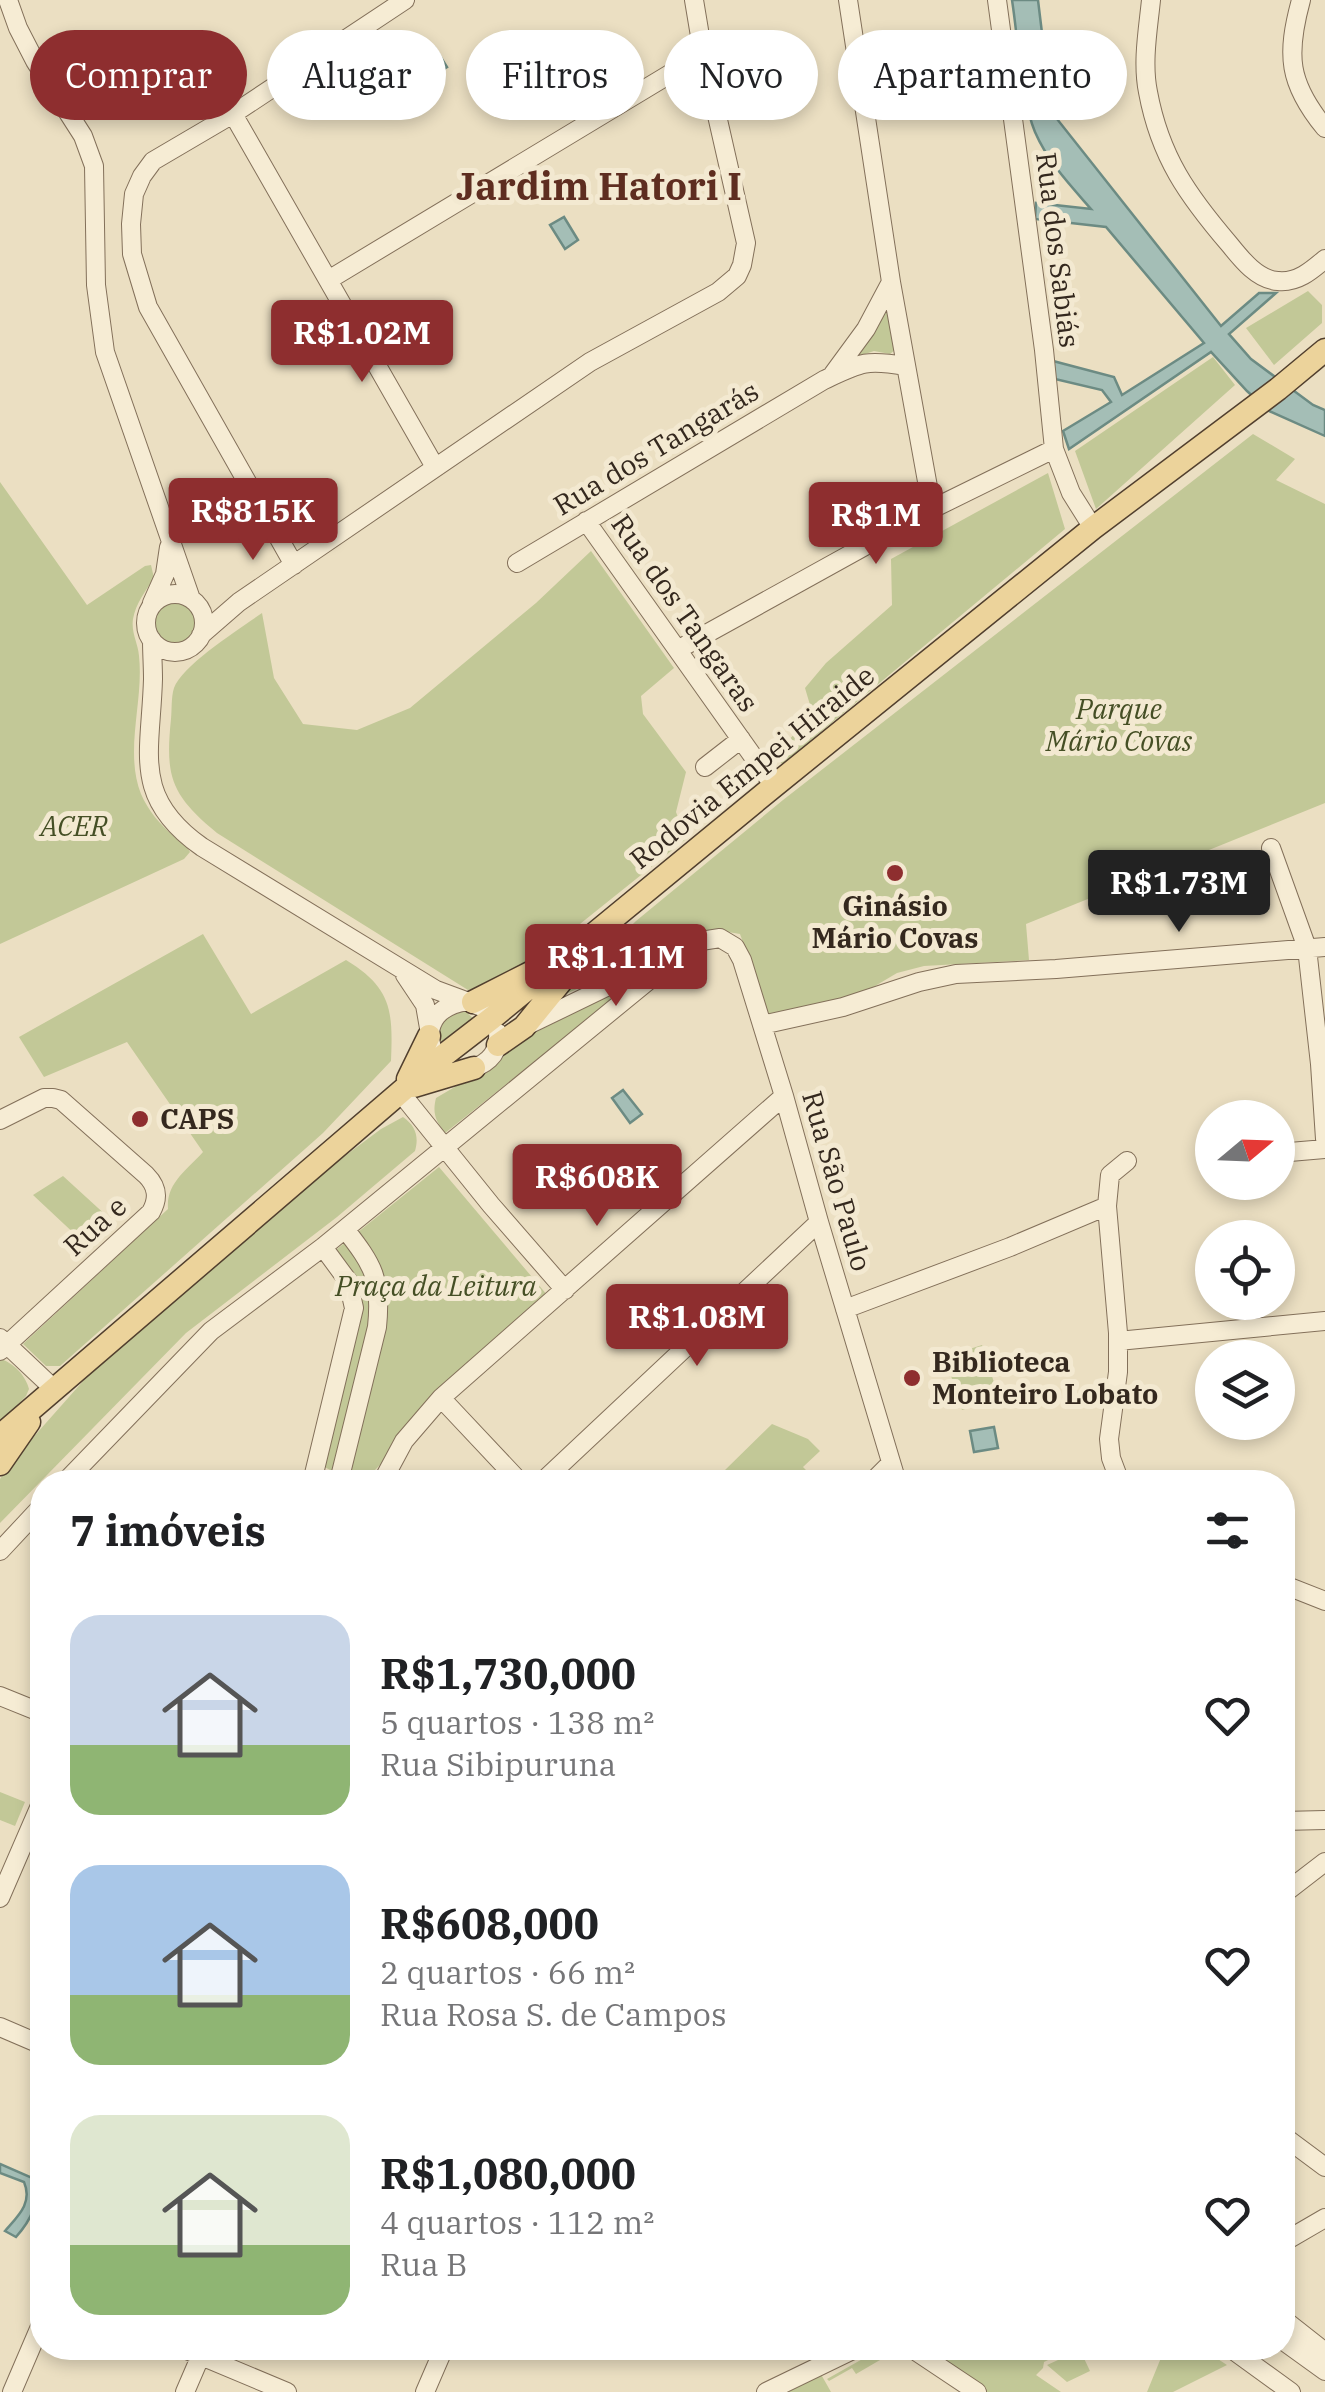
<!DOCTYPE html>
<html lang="pt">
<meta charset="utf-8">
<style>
body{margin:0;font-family:"IBM Plex Serif",serif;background:#f2f2f2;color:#202124;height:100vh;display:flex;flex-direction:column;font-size:38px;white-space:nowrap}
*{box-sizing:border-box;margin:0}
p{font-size:32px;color:#757577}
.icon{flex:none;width:55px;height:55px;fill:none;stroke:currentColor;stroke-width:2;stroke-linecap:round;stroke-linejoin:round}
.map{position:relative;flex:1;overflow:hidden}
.side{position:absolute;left:30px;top:1470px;width:1265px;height:890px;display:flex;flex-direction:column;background:#fff;border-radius:40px;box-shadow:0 5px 15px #0003}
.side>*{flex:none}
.top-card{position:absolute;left:30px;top:30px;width:1265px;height:90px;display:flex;gap:20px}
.needle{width:65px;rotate:71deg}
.controls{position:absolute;left:1195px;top:1100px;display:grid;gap:20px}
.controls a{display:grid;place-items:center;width:100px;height:100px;border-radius:50%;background:#fff;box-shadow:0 5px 15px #0003;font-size:50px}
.price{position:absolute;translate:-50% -85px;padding:0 22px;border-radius:10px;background:#8e2e2f;color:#fff;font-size:32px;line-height:65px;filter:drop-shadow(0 2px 5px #0008)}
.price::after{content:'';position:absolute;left:50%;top:60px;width:30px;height:22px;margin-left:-15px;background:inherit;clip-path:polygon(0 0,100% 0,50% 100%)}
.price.active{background:#222;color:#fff}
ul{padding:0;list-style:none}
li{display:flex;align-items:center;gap:30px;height:250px;padding:0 40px}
li span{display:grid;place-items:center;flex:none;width:280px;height:200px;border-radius:30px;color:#555}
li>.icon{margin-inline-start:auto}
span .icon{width:120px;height:120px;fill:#fffc;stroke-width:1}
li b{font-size:42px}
h2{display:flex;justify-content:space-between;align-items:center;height:120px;padding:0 40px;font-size:42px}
.chip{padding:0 35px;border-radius:45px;background:#fff;box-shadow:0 5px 15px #0003;font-size:35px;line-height:90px}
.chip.active{background:#8e2e2f;color:#fff}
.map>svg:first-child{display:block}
.green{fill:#c2c897}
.water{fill:#a4beb6;stroke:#6c8b83;stroke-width:2.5}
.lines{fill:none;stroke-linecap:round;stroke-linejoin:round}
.minor-casing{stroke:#83705a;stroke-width:20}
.major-casing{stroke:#513f2e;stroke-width:25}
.minor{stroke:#f6ecd4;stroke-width:18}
.major{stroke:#ecd39b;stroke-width:22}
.poi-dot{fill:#8e2e2f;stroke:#f3e9d1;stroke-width:4}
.labels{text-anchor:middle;stroke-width:10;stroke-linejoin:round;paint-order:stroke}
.street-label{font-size:28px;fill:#34281e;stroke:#f3e9d1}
.park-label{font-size:28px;font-style:italic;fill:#454f25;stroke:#f3e9d1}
.poi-label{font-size:28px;font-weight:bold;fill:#34281e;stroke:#f3e9d1;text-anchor:start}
.district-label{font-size:38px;font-weight:bold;fill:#5e2d20;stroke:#f3e9d1}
</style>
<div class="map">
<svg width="1325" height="2392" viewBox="0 0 1325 2392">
<rect width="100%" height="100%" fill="#ebdfc2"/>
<path class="green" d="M 1308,291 L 1322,305 L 1322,323 L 1274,365 L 1246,328 Z
M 882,311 L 889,313 L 895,350 L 890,354 L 874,351 L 856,357 Z
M 1213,357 L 1235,385 L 1096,509 L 1075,451 Z
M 1253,434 L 1295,459 L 1276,480 L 1325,504 L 1325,803 L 1026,924 L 1029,960 L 924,966 L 897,973 L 865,992 L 785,1013 L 780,1011 L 769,1016 L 740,934 C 726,931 715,930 701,933 L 557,998 L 636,921 L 783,800 Z
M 1048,473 L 1065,529 L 782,764 L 775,754 L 813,715 L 805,688 L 826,663 L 892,605 L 891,559 Z
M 0,482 L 87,605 L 145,566 L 151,565 L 154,578 C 145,592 136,603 133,619 C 131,633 138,643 139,656 C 144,701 124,751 141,794 C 148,810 160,825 174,836 C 181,842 186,844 190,852 L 184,859 L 0,944 Z
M 591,551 L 674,668 L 641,696 L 643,714 L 686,772 L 676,812 L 686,839 L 535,960 L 500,984 L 468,990 L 217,833 C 171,795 165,777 171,719 C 172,710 171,697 174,688 C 182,665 241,628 262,613 L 274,678 L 303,724 L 357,730 L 410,708 L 536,603 Z
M153 623a22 22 0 1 1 44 0a22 22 0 1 1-44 0Z
M 203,934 L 251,1014 L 346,960 C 392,988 393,1011 391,1061 L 323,1133 L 60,1366 L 46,1366 L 23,1344 L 168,1209 C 166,1183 187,1170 203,1152 L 127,1042 L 44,1077 L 19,1037 Z
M 638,979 L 445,1133 C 436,1121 432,1114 436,1098 L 470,1078 L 526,1033 Z
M 459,1009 L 465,1011 L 474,1019 L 442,1044 L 437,1034 L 440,1018 Z
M 403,1117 C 416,1126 419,1137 415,1151 L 337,1217 L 186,1333 L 0,1523 L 0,1479 L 14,1459 L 100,1362 L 318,1176 L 381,1129 Z
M 439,1167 L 548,1296 L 370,1475 L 343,1477 L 321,1465 L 358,1323 L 332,1253 Z
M 63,1176 L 109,1218 L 80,1239 L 33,1195 Z
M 982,1345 L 999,1398 L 962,1410 L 945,1357 Z
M 0,1359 C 13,1362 26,1376 29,1389 L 26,1396 L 0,1424 Z
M 772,1424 L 808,1439 L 820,1451 L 803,1467 L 818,1482 L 736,1482 L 724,1471 Z
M 0,1792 L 25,1802 L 15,1826 L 0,1820 Z
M 882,2348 L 888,2348 L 892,2353 L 856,2374 L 852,2368 L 829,2381 L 827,2379 Z
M 900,2348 L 1073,2348 L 1044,2362 L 1043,2368 L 1036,2375 L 1061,2392 L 966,2392 Z
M 1165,2348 L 1201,2348 L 1227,2365 L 1173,2392 L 1147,2392 Z
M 1080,2350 L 1090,2371 L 1067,2382 L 1047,2365 Z
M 818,2369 L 831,2392 L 776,2392 Z"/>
<path class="water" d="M 1012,0 L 1038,0 L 1050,99 L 1057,119 L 1221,326 L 1259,293 L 1276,293 L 1229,334 L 1251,359 L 1313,405 L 1325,410 L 1325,436 L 1269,411 L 1247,391 L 1211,352 L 1069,449 L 1063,431 L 1111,402 L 1102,390 L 1055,379 L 1053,361 L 1114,377 L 1122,395 L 1204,343 L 1106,227 L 1035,219 L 1036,203 L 1091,209 C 1070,185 1048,162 1035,132 C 1021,98 1018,38 1012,0 Z
M 435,48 L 447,67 L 421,83 L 409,64 Z
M 564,217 L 578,240 L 565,249 L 550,225 Z
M 623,1090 L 642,1114 L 630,1123 L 612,1098 Z
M 994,1427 L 998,1448 L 974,1452 L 970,1431 Z
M 0,2164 L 37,2180 C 38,2204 32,2219 16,2237 L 5,2231 C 18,2216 33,2203 24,2182 L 0,2173 Z"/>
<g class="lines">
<defs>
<path id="minor" d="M 8,0 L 18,28 L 35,61 L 83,136 L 94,166 L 96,285 L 105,352 L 191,599
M 848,0 L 891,282 L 932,509
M 997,0 L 1044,350 L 1054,449 L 1071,493 L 1093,528
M 1151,0 C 1148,30 1142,62 1148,92 C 1160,157 1188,196 1230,245 C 1242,260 1258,280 1278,281 C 1297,283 1311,271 1325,259
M 1301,0 C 1286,55 1288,83 1325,128
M 233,114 L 435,467
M 330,279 L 703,54
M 833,374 L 866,329 L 891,282
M 586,521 L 774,786
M 517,563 L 824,380 C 860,363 865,359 905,366
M 294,565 L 148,307 L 132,254 L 131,224 L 134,194 L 142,176 L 153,161 L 233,114 L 405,0
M146 623a29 29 0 1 1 58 0a29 29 0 1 1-58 0Z
M 152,603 L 165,574 L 169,547
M 201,635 L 239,602 L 590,362 L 718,292 L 737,276 L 742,265 L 746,243 L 703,54 L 694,0
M 152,640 C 152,653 153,666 153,679 C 151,753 131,797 202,847 L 436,990 L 482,1007
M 679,649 L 932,509 L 1054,449
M 705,767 L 741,739
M 1271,848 L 1307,948 L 1320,1064 L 1325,1139
M 405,975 L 425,1005 L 429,1028
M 528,1025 L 701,941 L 720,938 L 735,947 L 742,960 L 784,1096 L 819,1222 L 897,1482
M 762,1025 L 843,1007 L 919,982 L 956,974 L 1056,969 L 1325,947
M 432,1048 C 424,1021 441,1005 467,1001
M 463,1071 C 484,1067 500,1056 498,1033
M 400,1092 L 491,1205 L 565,1290
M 0,1120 L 44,1098 L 53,1098 L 61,1100 L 146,1175 C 157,1186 159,1198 151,1212 L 0,1351
M 1278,1153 L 1325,1149
M 1107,1206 L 1118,1333 L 1118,1372 L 1109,1439 L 1111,1458 L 1120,1482
M 845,1309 L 1010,1247 L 1107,1206 L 1110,1175 L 1127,1161
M 0,1338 L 54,1389
M 1118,1341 L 1325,1321
M 441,1398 L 520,1482
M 339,1481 L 377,1327 C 382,1279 373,1265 345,1229
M 65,1482 L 211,1331 L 323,1247 L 687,949
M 312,1482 L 354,1308 L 348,1281 L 323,1247
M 382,1482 L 404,1441 L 441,1398 L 784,1096
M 542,1482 L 819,1222
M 872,1482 L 891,1463
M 0,1551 L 42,1506
M 1282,1584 L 1325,1601
M 0,1696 L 42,1713
M 1282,1821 L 1325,1820
M 1282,1895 L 1325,1862
M 0,1898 L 42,1801
M 0,2027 L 42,2045
M 1282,2135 L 1325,2167
M 1282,2243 L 1325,2218
M 1282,2318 L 1325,2352
M 1282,2340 L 1325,2371
M 182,2348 L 287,2392
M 911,2348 L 977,2392
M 1230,2348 L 1291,2392
M 12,2392 L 42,2322
M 185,2392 L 204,2348
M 425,2392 L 444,2348
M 766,2392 L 857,2348"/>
<path id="major" d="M 473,1002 L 532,972
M 498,1045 L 524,1027 L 576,963
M 408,1079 L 429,1036
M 414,1086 L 474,1068
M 0,1436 L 439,1059 L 492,1018 L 774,786 L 1093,528 L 1278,389 L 1325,350
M 0,1464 L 29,1422"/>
</defs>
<use href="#minor" class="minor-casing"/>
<use href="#major" class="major-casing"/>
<use href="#minor" class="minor"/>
<use href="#major" class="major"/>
</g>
<g class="poi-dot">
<circle cx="895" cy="873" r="10"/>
<circle cx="140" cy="1119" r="10"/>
<circle cx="912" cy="1378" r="10"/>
</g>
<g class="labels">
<g class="street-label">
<text transform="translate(1058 250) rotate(83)" y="10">Rua dos Sabiás</text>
<text transform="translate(656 448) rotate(-31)" y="10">Rua dos Tangarás</text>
<text transform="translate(685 613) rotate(55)" y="10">Rua dos Tangaras</text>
<text transform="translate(752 767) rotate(-39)" y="10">Rodovia Empei Hiraide</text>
<text transform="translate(837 1181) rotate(74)" y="10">Rua São Paulo</text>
<text transform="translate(95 1226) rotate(-42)" y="10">Rua e</text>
</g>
<g class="park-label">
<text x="1119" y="719">Parque<tspan x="1119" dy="32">Mário Covas</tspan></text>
<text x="74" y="836">ACER</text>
<text x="436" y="1296">Praça da Leitura</text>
</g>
<g class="poi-label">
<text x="895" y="916" text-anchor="middle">Ginásio<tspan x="895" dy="32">Mário Covas</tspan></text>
<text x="160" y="1129">CAPS</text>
<text x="932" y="1372">Biblioteca<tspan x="932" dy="32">Monteiro Lobato</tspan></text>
</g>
<g class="district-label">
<text x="599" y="200">Jardim Hatori I</text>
</g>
</g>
</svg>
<div class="controls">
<a><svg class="needle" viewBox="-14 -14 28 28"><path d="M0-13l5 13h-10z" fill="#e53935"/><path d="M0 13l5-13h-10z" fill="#757577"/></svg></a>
<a><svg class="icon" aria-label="locate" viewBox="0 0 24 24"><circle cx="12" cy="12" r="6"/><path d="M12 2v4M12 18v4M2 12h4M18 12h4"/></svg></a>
<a><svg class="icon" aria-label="layers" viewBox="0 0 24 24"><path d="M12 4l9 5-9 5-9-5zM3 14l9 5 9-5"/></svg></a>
</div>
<b class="price" style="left:362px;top:385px">R$1.02M</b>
<b class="price" style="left:253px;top:563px">R$815K</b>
<b class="price" style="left:876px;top:567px">R$1M</b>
<b class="price active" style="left:1179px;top:935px">R$1.73M</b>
<b class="price" style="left:616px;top:1009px">R$1.11M</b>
<b class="price" style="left:597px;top:1229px">R$608K</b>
<b class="price" style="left:697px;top:1369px">R$1.08M</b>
<div class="top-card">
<a class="chip active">Comprar</a>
<a class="chip">Alugar</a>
<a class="chip">Filtros</a>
<a class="chip">Novo</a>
<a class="chip">Apartamento</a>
</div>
<section class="side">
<h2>7 imóveis<svg class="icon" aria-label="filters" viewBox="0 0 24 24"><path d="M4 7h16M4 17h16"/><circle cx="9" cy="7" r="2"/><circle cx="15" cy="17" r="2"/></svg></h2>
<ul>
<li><span style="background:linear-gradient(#c9d6e8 65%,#8fb573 0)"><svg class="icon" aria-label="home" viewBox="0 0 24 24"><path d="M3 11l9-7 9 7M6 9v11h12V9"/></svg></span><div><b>R$1,730,000</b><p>5 quartos · 138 m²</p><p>Rua Sibipuruna</p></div><svg class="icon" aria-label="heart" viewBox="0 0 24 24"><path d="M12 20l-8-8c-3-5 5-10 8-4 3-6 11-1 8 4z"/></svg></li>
<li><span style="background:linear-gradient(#a9c7e8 65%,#8fb573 0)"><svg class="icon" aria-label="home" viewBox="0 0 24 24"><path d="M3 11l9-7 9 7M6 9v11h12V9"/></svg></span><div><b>R$608,000</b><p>2 quartos · 66 m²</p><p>Rua Rosa S. de Campos</p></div><svg class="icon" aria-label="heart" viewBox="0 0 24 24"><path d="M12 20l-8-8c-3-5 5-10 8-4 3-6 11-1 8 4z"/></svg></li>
<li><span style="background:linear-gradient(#dfe7d0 65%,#8fb573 0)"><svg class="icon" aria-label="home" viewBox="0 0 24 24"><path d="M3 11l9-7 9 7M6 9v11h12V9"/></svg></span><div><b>R$1,080,000</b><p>4 quartos · 112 m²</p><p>Rua B</p></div><svg class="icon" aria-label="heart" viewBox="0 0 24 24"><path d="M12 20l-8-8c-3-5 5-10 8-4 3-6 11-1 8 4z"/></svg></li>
</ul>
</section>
</div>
